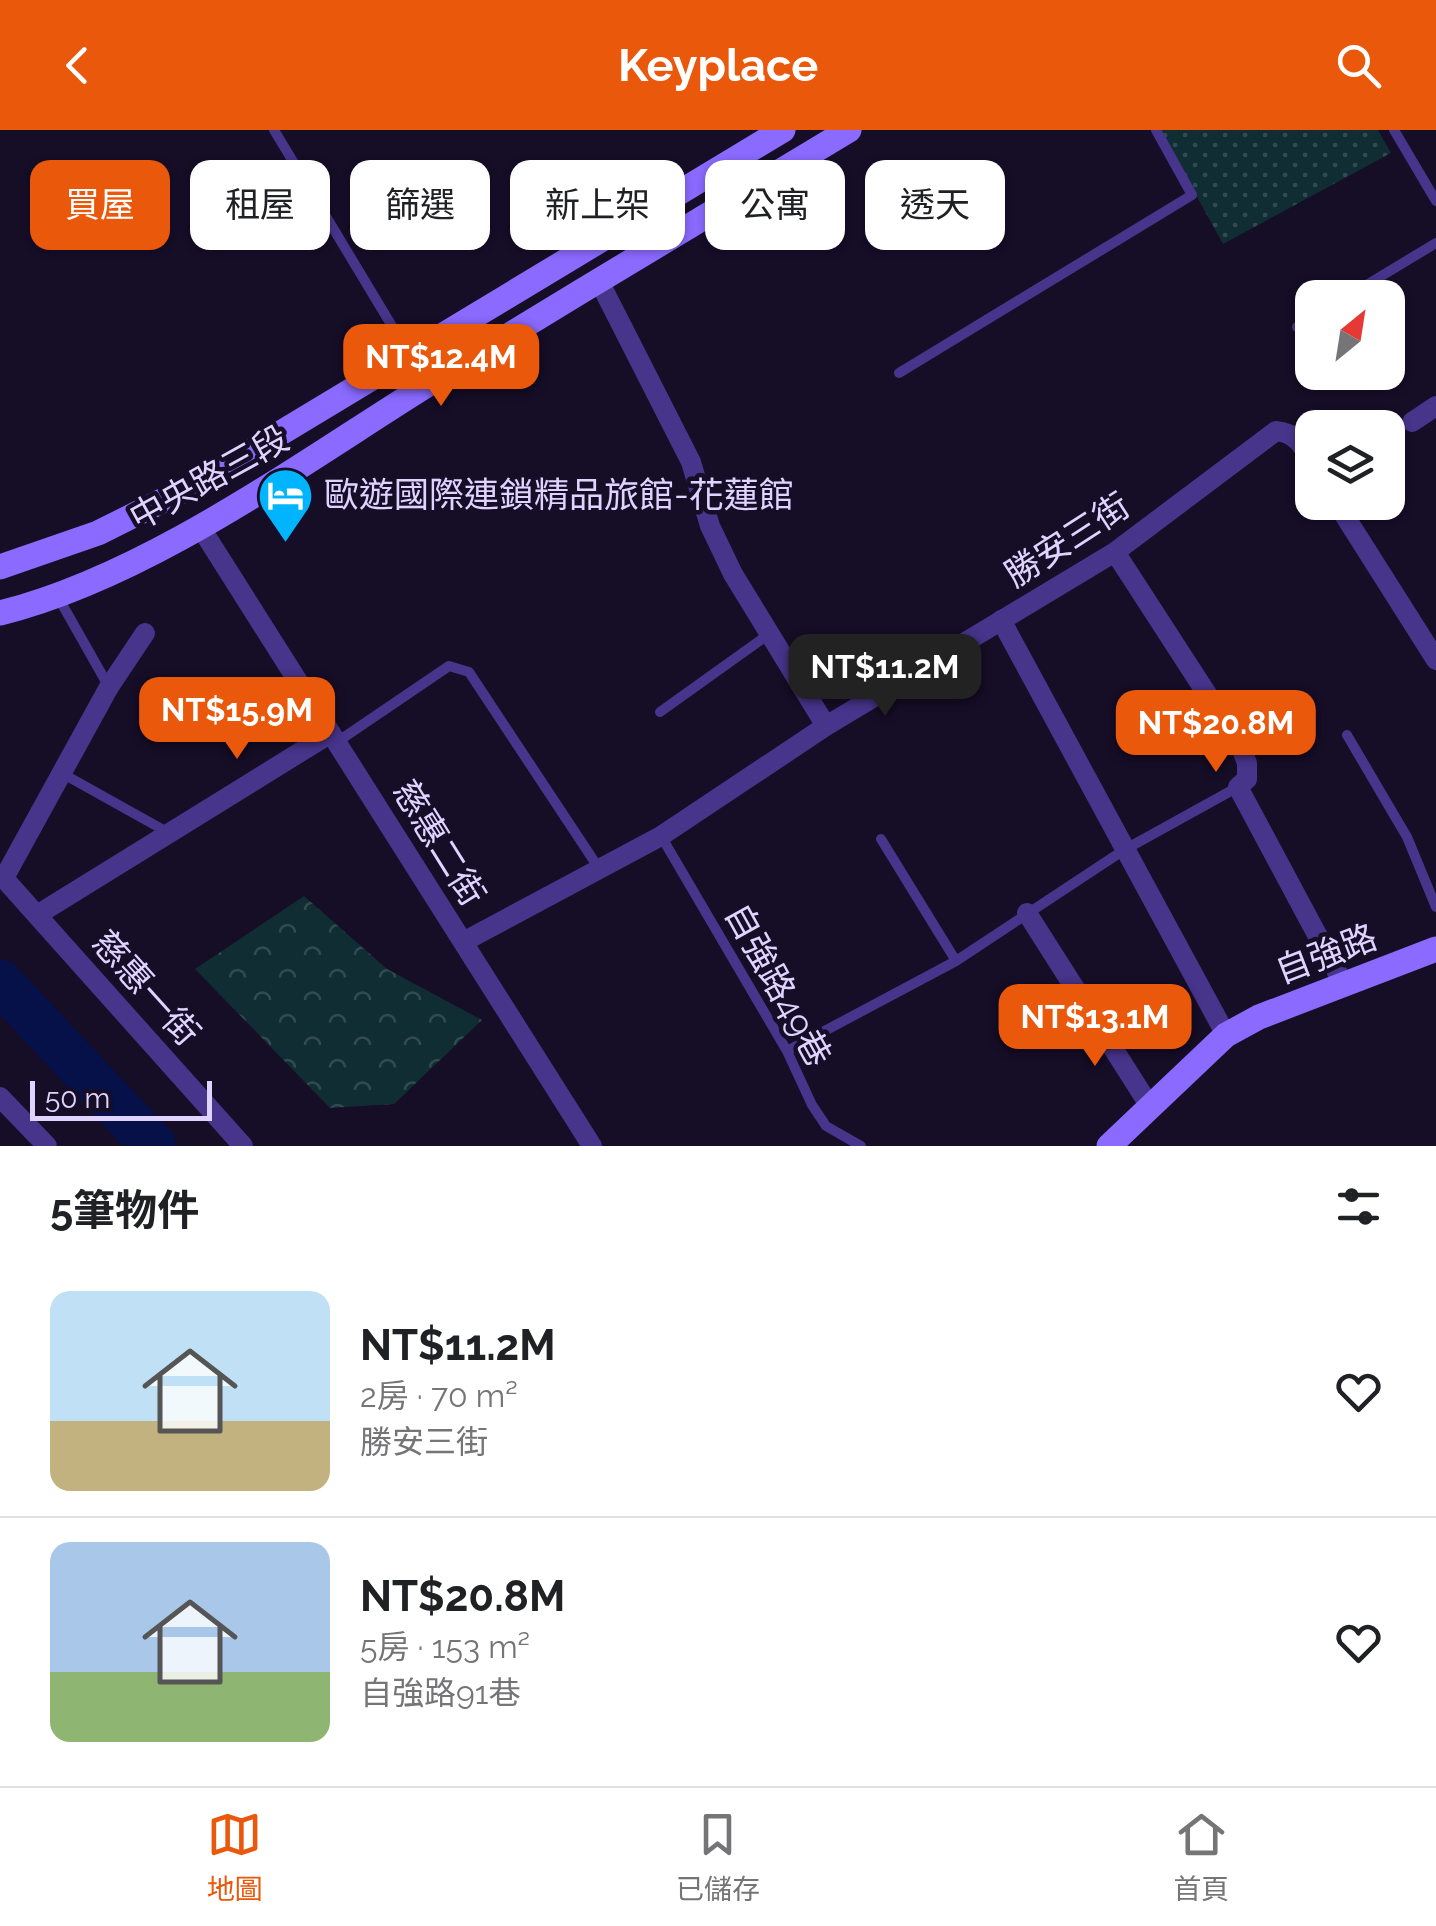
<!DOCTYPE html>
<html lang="zh-TW">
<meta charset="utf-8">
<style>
body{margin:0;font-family:Raleway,"Noto Sans TC",sans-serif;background:#f6f6f6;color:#202124;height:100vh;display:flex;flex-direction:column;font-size:38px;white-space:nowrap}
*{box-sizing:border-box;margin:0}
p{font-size:32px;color:#757577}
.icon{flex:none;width:55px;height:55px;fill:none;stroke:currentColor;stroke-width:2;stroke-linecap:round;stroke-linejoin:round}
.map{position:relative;height:1016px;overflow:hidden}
.details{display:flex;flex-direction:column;background:#fff;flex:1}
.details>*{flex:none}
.hud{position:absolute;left:30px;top:30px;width:1378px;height:90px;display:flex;gap:20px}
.needle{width:65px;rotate:30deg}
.tools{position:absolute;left:1295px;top:150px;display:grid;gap:20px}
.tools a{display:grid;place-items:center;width:110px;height:110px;border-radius:20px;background:#fff;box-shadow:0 2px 8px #0004;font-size:50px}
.scale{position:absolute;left:30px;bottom:25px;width:182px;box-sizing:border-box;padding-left:10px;border:5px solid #e1d3ff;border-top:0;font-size:28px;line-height:35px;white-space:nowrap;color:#e1d3ff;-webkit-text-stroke:8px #160d27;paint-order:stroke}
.price{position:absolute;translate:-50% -85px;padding:0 22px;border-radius:20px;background:#ea580c;color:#fff;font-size:32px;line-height:65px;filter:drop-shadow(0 2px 5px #0008)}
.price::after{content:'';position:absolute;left:50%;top:60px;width:30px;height:22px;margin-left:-15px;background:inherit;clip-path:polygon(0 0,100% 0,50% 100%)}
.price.selected{background:#222;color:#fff}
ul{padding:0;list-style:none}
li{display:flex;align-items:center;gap:30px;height:250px;padding:0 50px}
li+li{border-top:2px solid #e0e0e0}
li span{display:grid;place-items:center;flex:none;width:280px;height:200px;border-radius:20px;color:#555}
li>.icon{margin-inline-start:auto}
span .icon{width:120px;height:120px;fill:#fffc;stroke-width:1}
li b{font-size:42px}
h2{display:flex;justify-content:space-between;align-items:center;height:120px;padding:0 50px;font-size:42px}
.chip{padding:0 35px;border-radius:20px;background:#fff;box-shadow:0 2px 8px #0004;font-size:35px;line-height:90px}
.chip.selected{background:#ea580c;color:#fff}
header{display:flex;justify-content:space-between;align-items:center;height:130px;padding:0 50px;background:#ea580c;color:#fff;font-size:45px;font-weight:700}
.dock{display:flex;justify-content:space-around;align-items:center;height:140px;border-top:2px solid #e0e0e0;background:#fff;font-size:28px;color:#757577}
.dock a{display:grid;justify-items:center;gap:5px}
.dock .selected{color:#ea580c}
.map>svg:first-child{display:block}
.grass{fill:url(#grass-dots)}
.forest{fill:url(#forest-crowns)}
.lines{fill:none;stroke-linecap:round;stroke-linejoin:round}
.river{stroke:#051148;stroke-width:45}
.lane{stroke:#47348b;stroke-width:10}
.street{stroke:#47348b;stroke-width:20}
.secondary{stroke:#8a6aff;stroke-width:25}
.labels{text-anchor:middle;stroke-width:9;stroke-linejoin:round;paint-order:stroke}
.street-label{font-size:35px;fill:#e1d3ff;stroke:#160d27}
.poi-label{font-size:35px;fill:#e1d3ff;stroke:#160d27;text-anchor:start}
</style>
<header><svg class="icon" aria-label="back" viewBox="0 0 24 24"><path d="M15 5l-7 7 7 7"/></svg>Keyplace<svg class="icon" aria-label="search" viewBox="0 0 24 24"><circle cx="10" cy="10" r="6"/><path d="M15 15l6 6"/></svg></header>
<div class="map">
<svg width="1436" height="1016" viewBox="0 0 1436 1016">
<defs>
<pattern id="grass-dots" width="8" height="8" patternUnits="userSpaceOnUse" patternTransform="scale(2.5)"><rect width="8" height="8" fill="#0f2d32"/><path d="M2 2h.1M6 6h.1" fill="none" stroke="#324b51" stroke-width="1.8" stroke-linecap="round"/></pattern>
<pattern id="forest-crowns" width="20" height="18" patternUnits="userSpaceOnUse" patternTransform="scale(2.5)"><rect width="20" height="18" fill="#0f2d32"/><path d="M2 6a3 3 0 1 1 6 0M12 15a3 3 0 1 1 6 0" fill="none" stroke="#324b51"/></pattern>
</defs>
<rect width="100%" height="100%" fill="#160d27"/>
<path class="grass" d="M 1160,0 L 1378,0 L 1391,23 L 1223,114 Z"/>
<path class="forest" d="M 304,766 L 387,839 L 482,890 L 394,974 L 330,978 L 195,839 Z"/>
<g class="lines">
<path class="river" d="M 0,852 L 154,1016"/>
<path class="lane" d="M 274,0 L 410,226
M 1394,0 L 1436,71
M 1345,168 L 1436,113
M 1297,197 L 1312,187
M 899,243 L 1192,65 L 1156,0
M 58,467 L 109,557
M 660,582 L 769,504
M 1347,605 L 1407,707 L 1436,777
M 337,612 L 449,536 L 469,542 L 600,740
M 65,645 L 169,703
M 661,706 L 787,921 L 812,975 L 826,996 L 861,1016
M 881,709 L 956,831
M 787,921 L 956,831 L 1124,720 L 1238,657"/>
<path class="street" d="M 599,151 L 691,332 L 710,396 L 733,444 L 826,596
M 1412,292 L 1436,276
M 1336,372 L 1436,530
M 199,395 L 592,1016
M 1115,422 L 1240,615 L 1247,633 L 1247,649 L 1238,657 L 1344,855
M 1001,490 L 1226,905
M 0,744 L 243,1016
M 4,748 L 109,557 L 145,503
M 1027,783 L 1151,978
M 37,785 L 331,603
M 463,812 L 661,706 L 826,596 L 1115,422 L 1276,301 C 1295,302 1304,317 1312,332
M 0,967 L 47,1016"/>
<path class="secondary" d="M 0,437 L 98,403 L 198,353 L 783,0
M 0,483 C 146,447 299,335 427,255 C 567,169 709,85 849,0
M 1109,1016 L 1226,905 L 1259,887 L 1436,819"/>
</g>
<defs>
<symbol id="hotel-pin" viewBox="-11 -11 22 30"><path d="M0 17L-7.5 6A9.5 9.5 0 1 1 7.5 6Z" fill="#00b5fe" stroke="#160d27"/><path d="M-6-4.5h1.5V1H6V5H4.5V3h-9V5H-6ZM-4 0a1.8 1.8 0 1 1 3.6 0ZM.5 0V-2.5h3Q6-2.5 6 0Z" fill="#fff"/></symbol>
</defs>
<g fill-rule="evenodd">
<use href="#hotel-pin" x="254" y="334" width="63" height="86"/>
</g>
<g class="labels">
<g class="street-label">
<text transform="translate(209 348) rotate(-29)" y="12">中央路三段</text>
<text transform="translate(1067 410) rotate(-33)" y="12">勝安三街</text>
<text transform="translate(439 713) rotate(58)" y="12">慈惠二街</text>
<text transform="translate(1326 824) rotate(-21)" y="12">自強路</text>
<text transform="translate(778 855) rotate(61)" y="12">自強路49巷</text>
<text transform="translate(146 858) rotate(48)" y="12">慈惠一街</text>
</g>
<g class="poi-label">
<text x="324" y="377">歐遊國際連鎖精品旅館-花蓮館</text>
</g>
</g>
</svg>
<div class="tools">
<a><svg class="needle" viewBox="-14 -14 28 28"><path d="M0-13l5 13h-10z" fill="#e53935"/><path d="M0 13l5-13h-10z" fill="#757577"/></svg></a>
<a><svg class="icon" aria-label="layers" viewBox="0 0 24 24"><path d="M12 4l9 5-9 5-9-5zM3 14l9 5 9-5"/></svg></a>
</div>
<div class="scale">50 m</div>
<b class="price" style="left:441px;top:279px">NT$12.4M</b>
<b class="price selected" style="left:885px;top:589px">NT$11.2M</b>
<b class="price" style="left:237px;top:632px">NT$15.9M</b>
<b class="price" style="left:1216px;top:645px">NT$20.8M</b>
<b class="price" style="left:1095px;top:939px">NT$13.1M</b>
<div class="hud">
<a class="chip selected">買屋</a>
<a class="chip">租屋</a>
<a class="chip">篩選</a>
<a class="chip">新上架</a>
<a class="chip">公寓</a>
<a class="chip">透天</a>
</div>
</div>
<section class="details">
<h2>5筆物件<svg class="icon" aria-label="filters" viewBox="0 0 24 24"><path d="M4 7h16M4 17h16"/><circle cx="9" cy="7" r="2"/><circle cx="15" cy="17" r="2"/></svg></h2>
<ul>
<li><span style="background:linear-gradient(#bfe0f5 65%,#c2b280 0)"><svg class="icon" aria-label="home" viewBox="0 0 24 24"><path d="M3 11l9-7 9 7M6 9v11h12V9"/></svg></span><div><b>NT$11.2M</b><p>2房 · 70 m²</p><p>勝安三街</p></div><svg class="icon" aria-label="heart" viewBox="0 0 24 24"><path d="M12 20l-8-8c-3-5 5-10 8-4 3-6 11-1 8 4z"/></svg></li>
<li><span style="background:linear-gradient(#a9c7e8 65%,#8fb573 0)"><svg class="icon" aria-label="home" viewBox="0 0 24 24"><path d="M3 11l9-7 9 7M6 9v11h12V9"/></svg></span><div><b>NT$20.8M</b><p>5房 · 153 m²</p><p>自強路91巷</p></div><svg class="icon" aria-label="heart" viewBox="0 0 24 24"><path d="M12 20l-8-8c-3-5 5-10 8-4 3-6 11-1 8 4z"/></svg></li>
</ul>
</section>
<nav class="dock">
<a class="selected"><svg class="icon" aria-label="map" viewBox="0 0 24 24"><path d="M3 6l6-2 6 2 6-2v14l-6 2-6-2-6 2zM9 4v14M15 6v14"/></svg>地圖</a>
<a><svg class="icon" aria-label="saved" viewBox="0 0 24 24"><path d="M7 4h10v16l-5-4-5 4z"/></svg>已儲存</a>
<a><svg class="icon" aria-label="home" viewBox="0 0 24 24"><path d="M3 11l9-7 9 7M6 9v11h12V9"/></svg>首頁</a>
</nav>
